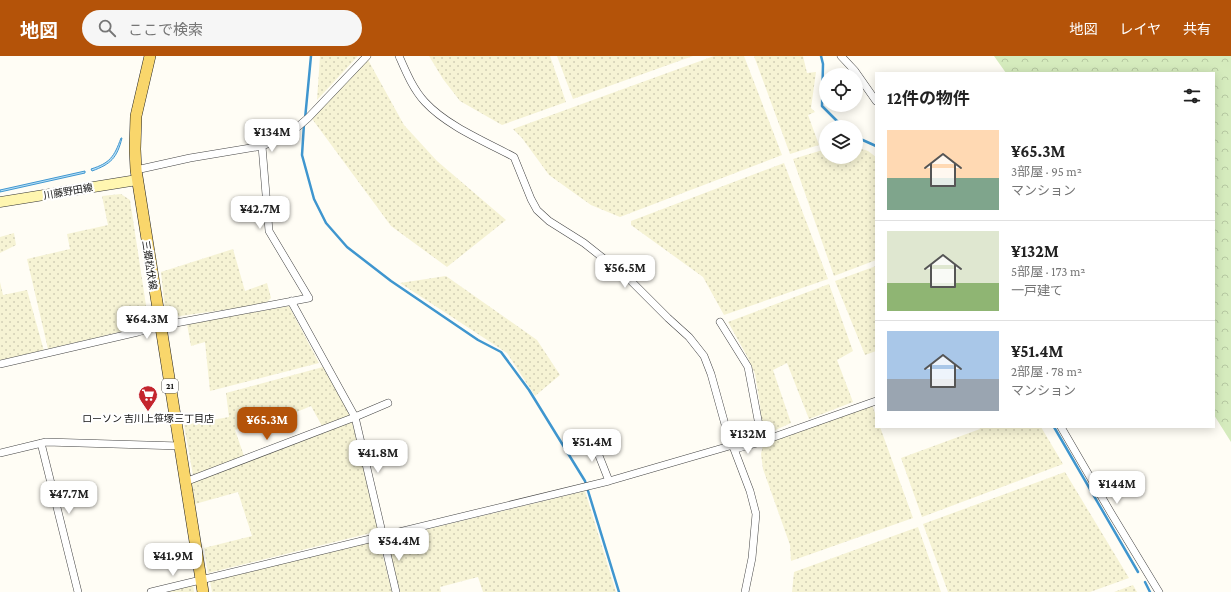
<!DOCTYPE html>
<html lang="ja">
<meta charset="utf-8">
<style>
body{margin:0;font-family:"Crimson Pro","Noto Sans JP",serif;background:#f6f6f6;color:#222;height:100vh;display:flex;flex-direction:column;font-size:15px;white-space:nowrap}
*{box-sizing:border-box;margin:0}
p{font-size:13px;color:#767676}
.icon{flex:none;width:22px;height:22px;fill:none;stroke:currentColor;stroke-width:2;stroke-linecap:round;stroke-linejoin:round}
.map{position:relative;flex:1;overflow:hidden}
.side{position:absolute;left:875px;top:16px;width:340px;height:356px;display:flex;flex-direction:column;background:#fff;border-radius:0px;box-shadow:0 2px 10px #0003}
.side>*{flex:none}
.fabs{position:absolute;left:819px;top:12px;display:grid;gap:8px}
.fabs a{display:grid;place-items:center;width:44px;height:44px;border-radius:50%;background:#fff;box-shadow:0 2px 10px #0003;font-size:20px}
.price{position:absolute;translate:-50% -34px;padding:0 9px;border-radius:8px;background:#fff;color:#222;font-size:13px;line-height:26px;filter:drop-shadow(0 1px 2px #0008)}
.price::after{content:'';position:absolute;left:50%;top:24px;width:12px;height:9px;margin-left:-6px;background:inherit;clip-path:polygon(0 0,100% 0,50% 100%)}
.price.current{background:#b45309;color:#fff}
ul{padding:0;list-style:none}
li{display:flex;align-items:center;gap:12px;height:100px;padding:0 12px}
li+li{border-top:1px solid #e0e0e0}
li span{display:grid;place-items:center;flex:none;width:112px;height:80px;border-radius:0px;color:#555}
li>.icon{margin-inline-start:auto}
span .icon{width:48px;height:48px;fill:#fffc;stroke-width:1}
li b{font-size:17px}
h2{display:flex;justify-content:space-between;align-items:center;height:48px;padding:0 12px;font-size:17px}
header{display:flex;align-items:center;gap:24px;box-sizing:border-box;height:56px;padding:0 20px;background:#b45309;color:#fff}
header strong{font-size:19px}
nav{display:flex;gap:22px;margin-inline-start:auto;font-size:14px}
.search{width:280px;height:36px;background:#f6f6f6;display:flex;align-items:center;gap:10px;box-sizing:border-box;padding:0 14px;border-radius:22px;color:#767676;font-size:15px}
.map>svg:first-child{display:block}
.farmland{fill:url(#farmland-dots)}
.park{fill:url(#park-crowns)}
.water{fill:#b9e0f7;stroke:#3f96cf}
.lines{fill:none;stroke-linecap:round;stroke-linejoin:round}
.stream{stroke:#3f96cf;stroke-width:2.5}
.minor-casing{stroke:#444;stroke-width:8}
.secondary-casing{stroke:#333;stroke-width:11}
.primary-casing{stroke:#222;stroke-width:12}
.minor{stroke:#fff;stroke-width:7}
.secondary{stroke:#fff6b0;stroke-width:10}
.primary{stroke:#f9d66b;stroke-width:11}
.labels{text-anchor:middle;stroke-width:4;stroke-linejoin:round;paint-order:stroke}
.shield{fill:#fff;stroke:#585858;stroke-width:1}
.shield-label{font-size:9px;font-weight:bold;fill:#111}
.street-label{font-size:10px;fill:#111;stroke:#fff}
.poi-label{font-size:10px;fill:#111;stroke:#fff}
</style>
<header>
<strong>地図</strong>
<div class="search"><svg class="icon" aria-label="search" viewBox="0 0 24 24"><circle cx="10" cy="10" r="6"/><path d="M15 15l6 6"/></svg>ここで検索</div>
<nav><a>地図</a><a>レイヤ</a><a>共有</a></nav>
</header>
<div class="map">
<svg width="1231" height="536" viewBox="0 0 1231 536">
<defs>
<pattern id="farmland-dots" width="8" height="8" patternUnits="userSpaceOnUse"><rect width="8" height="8" fill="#f6f3d4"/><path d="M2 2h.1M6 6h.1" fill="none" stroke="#d2cfb5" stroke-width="1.8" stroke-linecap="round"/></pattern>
<pattern id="park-crowns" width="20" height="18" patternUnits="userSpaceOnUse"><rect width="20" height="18" fill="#d5ebbd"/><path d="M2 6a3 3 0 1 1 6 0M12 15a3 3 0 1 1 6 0" fill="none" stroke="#b6c8a1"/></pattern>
</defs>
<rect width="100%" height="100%" fill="#fffdf5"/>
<path class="farmland" d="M 320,0 L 358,0 L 317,44 Z
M 429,0 L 550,0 L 566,46 L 502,69 L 460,45 L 443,23 Z
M 557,0 L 693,0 L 573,43 Z
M 714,0 L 744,0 L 782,99 L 620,161 L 591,149 L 549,119 L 522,82 L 513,73 Z
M 754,0 L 803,0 L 807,17 L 816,16 L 811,52 L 815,56 L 808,59 L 819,89 L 790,98 Z
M 367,2 L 404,69 L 437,105 L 506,164 L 447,211 L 391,170 L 310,60 Z
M 856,91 L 868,95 L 876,101 L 876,204 L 834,220 L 793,103 L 826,93 L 826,101 L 856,101 Z
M 784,107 L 828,223 L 724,259 L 703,221 L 631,169 L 631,165 Z
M 121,138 L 130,144 L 149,269 L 48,293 L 27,203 L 70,193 L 67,178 L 108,169 L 102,140 Z
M 14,177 L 16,189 L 0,197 L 0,181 Z
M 233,193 L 245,235 L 267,227 L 271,242 L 265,248 L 166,262 L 161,216 Z
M 876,210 L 876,295 L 865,299 L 835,225 Z
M 446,220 L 537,284 L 560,319 L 535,340 L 507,297 L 400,227 Z
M 0,226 L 3,239 L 27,234 L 44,295 L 0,305 Z
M 829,228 L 853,295 L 837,304 L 853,346 L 809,363 L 787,307 L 773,314 L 791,367 L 762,380 L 760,348 L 755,318 L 747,300 L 728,266 Z
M 289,250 L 319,307 L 210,335 L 205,286 L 191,290 L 187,268 Z
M 323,311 L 351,360 L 322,370 L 311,350 L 280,363 L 278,358 L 235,374 L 244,400 L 193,419 L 184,369 L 229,361 L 226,337 Z
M 872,349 L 876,360 L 876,371 L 880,371 L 913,462 L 791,505 L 790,489 L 763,413 L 761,398 L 763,389 Z
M 352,366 L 379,475 L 208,517 L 204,492 L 252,480 L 238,436 L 195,448 L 192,427 Z
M 979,371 L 1041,371 L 1063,408 L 922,461 L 901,402 L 980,373 Z
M 1065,416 L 1129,522 L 1090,536 L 948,536 L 923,468 Z
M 585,435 L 616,536 L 483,536 L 478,521 L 440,531 L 441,536 L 400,536 L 387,483 Z
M 918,471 L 941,536 L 792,536 L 794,516 Z
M 379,484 L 392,536 L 212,536 L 210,525 Z
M 193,529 L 194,536 L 166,536 Z
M 1133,529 L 1137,536 L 1114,536 Z"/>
<path class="park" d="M 994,0 L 1231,0 L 1231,386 L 1214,359 L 1214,17 L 1006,17 Z"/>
<path class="water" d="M 121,82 L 122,82 C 117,102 111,108 92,115 L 91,113 C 110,107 114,101 121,82 Z
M 85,115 L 85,117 L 0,136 L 0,134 Z"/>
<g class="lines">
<path class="stream" d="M 821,0 L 823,8 L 822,50 L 843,71
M 305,63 L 311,0
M 304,68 L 302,99 L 314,143 L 326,167 L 347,191 L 391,225 L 478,284 L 501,296 L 529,334 L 585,425 L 619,536
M 856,81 L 876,90
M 1054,371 L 1138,516
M 1145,526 L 1150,536"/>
<defs>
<path id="minor" d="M 399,0 C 406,16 413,33 425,46 C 447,70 486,86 514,101 L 531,143 L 537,154 L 549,165 L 584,187 L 627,221 L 668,262 L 689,281 L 704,300 L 711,318 L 726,372 L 750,435 L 756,458 L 752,502 L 745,536
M 841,0 L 855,15 L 876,45
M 136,114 L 190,102 L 262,90 L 278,84 L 293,75 L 308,62 L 367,0
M 291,245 L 355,361 L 396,536
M 720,266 L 748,311 L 759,369 L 757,387
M 0,308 L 138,276 L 160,270 L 309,242 L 269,175 L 262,90
M 1061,371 L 1111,457 L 1159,536
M 592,382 L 609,425
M 41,387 L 78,536
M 735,393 L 757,387 L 876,345
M 0,397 L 46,386 L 180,390
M 185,426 L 355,361 L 388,347
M 151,536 L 609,425 L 733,389"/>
<path id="secondary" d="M 0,146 L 137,124"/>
<path id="primary" d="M 150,0 L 136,60 L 135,93 L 136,114 L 203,536"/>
</defs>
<use href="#minor" class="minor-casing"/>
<use href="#secondary" class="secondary-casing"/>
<use href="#primary" class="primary-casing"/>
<use href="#minor" class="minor"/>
<use href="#secondary" class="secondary"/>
<use href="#primary" class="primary"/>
</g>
<defs>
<symbol id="supermarket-pin" viewBox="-11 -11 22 30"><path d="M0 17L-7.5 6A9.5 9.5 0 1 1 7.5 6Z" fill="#c4262e" stroke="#fff"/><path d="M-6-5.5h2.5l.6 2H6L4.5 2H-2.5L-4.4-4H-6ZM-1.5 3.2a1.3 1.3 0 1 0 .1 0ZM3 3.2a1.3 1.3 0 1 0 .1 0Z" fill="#fff"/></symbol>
</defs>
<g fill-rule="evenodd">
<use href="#supermarket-pin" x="137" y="328" width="22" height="30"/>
</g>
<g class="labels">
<rect class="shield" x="162" y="323" width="16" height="14" rx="3"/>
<g class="shield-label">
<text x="170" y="333">21</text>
</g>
<g class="street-label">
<text transform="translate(68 135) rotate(-10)" y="4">川藤野田線</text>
<text transform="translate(150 209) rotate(81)" y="4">三郷松伏線</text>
</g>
<g class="poi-label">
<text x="148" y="366">ローソン 吉川上笹塚三丁目店</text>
</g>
</g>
</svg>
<div class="fabs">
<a><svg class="icon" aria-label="locate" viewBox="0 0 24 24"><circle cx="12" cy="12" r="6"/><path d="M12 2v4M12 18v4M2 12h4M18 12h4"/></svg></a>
<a><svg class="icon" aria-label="layers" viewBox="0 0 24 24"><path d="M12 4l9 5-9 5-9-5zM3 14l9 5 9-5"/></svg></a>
</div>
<b class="price" style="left:272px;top:97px">¥134M</b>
<b class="price" style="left:260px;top:174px">¥42.7M</b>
<b class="price" style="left:625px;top:233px">¥56.5M</b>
<b class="price" style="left:147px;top:284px">¥64.3M</b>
<b class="price current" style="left:267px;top:385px">¥65.3M</b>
<b class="price" style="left:748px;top:399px">¥132M</b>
<b class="price" style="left:592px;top:407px">¥51.4M</b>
<b class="price" style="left:378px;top:418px">¥41.8M</b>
<b class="price" style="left:1117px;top:449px">¥144M</b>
<b class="price" style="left:69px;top:459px">¥47.7M</b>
<b class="price" style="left:399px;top:506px">¥54.4M</b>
<b class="price" style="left:173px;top:521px">¥41.9M</b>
<section class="side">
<h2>12件の物件<svg class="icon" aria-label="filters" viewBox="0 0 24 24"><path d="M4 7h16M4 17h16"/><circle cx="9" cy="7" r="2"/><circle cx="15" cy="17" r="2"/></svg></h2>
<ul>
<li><span style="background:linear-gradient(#ffd9b3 60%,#7fa58c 0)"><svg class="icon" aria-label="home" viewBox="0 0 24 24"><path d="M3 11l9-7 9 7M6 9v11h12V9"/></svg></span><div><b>¥65.3M</b><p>3部屋 · 95 m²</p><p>マンション</p></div></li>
<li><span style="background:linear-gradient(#dfe7d0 65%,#8fb573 0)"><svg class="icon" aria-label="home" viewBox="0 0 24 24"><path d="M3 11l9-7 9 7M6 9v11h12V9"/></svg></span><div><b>¥132M</b><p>5部屋 · 173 m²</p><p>一戸建て</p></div></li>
<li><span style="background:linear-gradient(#a9c7e8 60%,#9aa5b1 0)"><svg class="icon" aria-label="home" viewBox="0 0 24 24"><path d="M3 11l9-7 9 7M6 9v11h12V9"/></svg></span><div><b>¥51.4M</b><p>2部屋 · 78 m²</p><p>マンション</p></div></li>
</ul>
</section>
</div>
